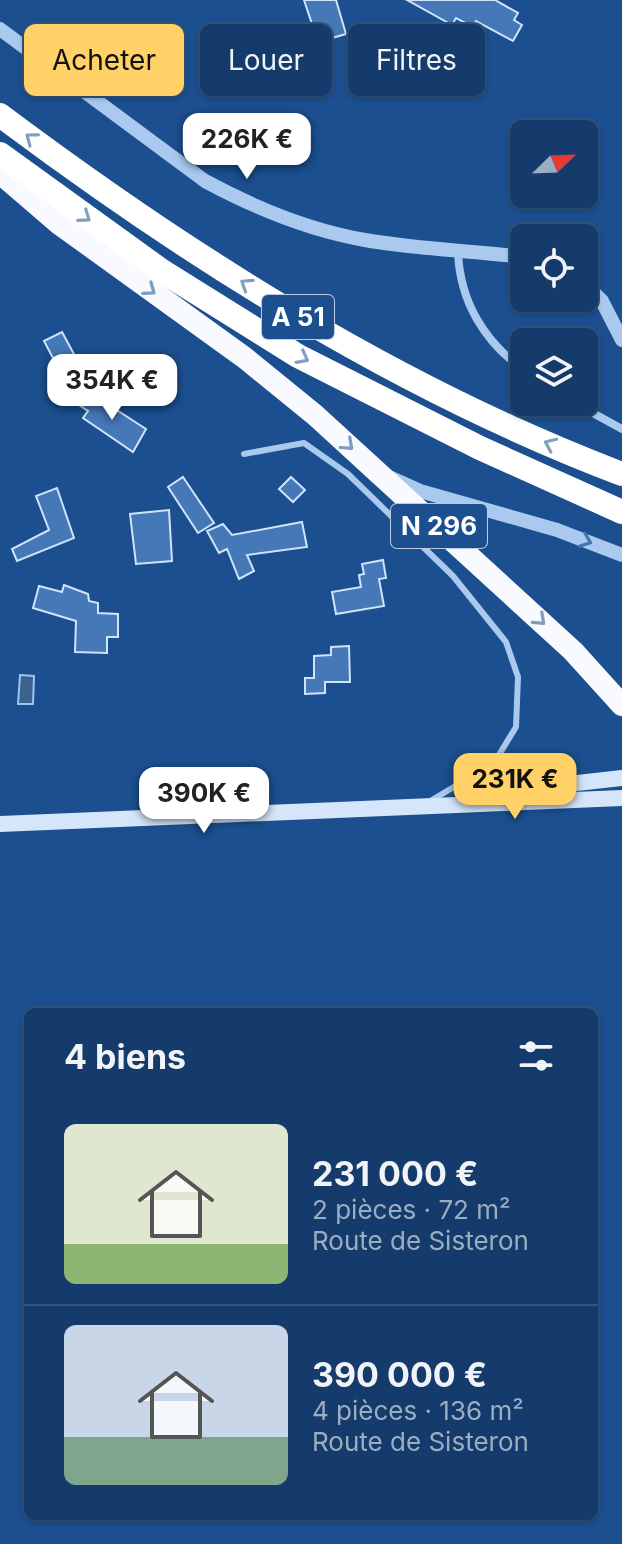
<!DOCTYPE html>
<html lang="fr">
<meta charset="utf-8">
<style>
body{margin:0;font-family:Inter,sans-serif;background:#1d4271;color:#f1f3f6;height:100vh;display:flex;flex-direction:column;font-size:30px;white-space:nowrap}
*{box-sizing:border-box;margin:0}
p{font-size:26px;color:#9dadc1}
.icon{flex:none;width:44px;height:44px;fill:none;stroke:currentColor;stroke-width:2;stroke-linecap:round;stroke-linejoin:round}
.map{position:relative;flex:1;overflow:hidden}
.side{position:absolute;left:24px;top:1008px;width:574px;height:512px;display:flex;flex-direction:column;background:#143b6b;border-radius:12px;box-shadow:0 2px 6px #0004,0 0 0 2px #33557e}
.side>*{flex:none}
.hud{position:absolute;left:24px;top:24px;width:574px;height:72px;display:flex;gap:16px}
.needle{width:52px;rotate:67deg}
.controls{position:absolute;left:510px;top:120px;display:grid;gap:16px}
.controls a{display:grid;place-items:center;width:88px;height:88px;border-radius:12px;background:#143b6b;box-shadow:0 2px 6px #0004,0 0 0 2px #33557e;font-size:40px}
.price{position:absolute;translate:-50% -68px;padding:0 18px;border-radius:16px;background:#fff;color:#222;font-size:26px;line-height:52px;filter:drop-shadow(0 2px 4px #0008)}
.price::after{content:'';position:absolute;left:50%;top:48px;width:24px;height:18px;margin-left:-12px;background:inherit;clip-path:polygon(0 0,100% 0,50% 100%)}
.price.on{background:#ffd166;color:#111}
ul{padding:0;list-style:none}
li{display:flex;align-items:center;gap:24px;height:200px;padding:0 40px}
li+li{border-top:2px solid #33557e}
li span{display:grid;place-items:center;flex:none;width:224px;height:160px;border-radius:12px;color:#555}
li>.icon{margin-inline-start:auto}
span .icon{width:96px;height:96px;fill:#fffc;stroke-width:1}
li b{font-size:34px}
h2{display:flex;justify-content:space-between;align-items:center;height:96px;padding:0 40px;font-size:34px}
.chip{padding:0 28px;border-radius:12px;background:#143b6b;box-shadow:0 2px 6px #0004,0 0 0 2px #33557e;font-size:28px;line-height:72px}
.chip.on{background:#ffd166;color:#111}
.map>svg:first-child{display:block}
.water{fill:#3c6290;stroke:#9cc4f0;stroke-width:2}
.building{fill:#4478b7;stroke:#cfe3fa;stroke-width:2}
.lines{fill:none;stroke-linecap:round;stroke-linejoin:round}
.service{stroke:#a9c9ee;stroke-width:6}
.minor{stroke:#a9c9ee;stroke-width:8}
.tertiary{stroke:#a9c9ee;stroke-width:14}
.secondary{stroke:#d6e6fa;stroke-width:16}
.trunk{stroke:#f8faff;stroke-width:22}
.motorway{stroke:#fff;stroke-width:24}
.oneway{stroke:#829ec1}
.oneway2{stroke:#7e9cc1}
.oneway3{stroke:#4674ac}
.labels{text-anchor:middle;stroke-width:8;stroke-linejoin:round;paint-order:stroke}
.shield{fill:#1b4f8f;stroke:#bbcadd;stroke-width:2}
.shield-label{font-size:26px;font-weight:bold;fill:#fff}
</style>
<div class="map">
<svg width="622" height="1544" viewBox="0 0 622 1544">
<rect width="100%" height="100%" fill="#1b4f8f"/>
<path class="water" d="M 264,27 L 284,43 L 286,51 L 275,54 L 254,38 Z
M 20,675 L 34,676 L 33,704 L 18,704 Z"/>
<path class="building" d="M 304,0 L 336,0 L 346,34 L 318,42 Z
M 407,0 L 495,0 L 518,13 L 514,20 L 522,25 L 513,41 L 476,21 L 473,27 L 456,18 L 452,25 Z
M 309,49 L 313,65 L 276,78 L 270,63 Z
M 62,332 L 82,369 L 64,379 L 44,341 Z
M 89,392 L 146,429 L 133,452 L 83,418 L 88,411 L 79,405 Z
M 183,477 L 214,523 L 198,533 L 168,487 Z
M 291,477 L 305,490 L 293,502 L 279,489 Z
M 57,488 L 74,538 L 17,561 L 12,549 L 49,530 L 36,496 Z
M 169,510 L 172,561 L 136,564 L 130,514 Z
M 302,522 L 307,547 L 247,555 L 254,571 L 239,579 L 227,549 L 219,553 L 207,531 L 223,524 L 232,535 Z
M 383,560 L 386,578 L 379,579 L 384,606 L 336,614 L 332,592 L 361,587 L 359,575 L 364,574 L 362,564 Z
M 64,585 L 88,594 L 89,601 L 98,603 L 98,613 L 118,614 L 118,637 L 107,637 L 107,653 L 75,652 L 76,621 L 33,608 L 39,586 L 62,592 Z
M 349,646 L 350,682 L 325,682 L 325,693 L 305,694 L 305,678 L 314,678 L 314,656 L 331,655 L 331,647 Z"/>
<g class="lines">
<path class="service" d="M 244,454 L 304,443 L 348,474 L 453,576 L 506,642 L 518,677 L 516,727 L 494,763 L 432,800"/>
<path class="minor" d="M 458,250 C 459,300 484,342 524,370
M 573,402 L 622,429"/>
<path class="tertiary" d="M 0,29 L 205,181 C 255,208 308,230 365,240 C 417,249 471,251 524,257
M 584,283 L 602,301 L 622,340
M 391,478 L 420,491 L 557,530 L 622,555"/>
<path class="secondary" d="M 488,793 L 622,778
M 0,824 L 622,798"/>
<path class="trunk" d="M 0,173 L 58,223 L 245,358 L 315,415 L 573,651 L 622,705"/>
<path class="motorway" d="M 0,115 C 191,258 398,389 622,474
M 0,154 L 162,271 L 298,356 L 480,448 L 622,512"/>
</g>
<defs><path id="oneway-chevron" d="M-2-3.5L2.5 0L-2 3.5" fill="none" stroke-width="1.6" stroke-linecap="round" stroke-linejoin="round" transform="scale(2)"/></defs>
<g class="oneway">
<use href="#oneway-chevron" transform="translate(31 138) rotate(-143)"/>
<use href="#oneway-chevron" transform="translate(85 217) rotate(35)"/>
<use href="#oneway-chevron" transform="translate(246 284) rotate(-147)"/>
<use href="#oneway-chevron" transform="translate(303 358) rotate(28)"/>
<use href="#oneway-chevron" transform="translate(550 444) rotate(-156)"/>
</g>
<g class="oneway2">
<use href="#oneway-chevron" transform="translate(150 290) rotate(36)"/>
<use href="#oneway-chevron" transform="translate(348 445) rotate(42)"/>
<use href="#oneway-chevron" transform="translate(540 620) rotate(43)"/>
</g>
<use class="oneway3" href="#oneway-chevron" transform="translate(586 541) rotate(21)"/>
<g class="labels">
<g class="shield">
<rect x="262" y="295" width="72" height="44" rx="6"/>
<rect x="391" y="504" width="96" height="44" rx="6"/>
</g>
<g class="shield-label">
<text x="298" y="326">A 51</text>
<text x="439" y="535">N 296</text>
</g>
</g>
</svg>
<div class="controls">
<a><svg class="needle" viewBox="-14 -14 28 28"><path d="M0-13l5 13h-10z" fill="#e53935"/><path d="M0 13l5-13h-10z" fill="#9dadc1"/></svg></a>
<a><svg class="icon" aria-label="locate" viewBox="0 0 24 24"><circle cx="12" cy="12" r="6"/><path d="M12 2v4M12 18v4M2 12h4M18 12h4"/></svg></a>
<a><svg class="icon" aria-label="layers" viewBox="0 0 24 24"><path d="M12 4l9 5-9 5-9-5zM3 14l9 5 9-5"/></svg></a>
</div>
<b class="price" style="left:247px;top:181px">226K €</b>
<b class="price" style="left:112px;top:422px">354K €</b>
<b class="price on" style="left:515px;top:821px">231K €</b>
<b class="price" style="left:204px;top:835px">390K €</b>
<div class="hud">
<a class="chip on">Acheter</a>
<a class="chip">Louer</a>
<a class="chip">Filtres</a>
</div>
<section class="side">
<h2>4 biens<svg class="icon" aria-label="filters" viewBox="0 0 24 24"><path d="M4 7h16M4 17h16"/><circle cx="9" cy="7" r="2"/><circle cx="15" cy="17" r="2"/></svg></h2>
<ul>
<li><span style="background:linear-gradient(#dfe7d0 75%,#8fb573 0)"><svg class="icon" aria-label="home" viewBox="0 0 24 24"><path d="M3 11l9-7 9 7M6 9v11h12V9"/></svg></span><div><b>231 000 €</b><p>2 pièces · 72 m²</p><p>Route de Sisteron</p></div></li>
<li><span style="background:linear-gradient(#c9d6e8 70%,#7fa58c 0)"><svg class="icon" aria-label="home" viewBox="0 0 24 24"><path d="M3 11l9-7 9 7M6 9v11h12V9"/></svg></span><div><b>390 000 €</b><p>4 pièces · 136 m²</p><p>Route de Sisteron</p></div></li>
</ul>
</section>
</div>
